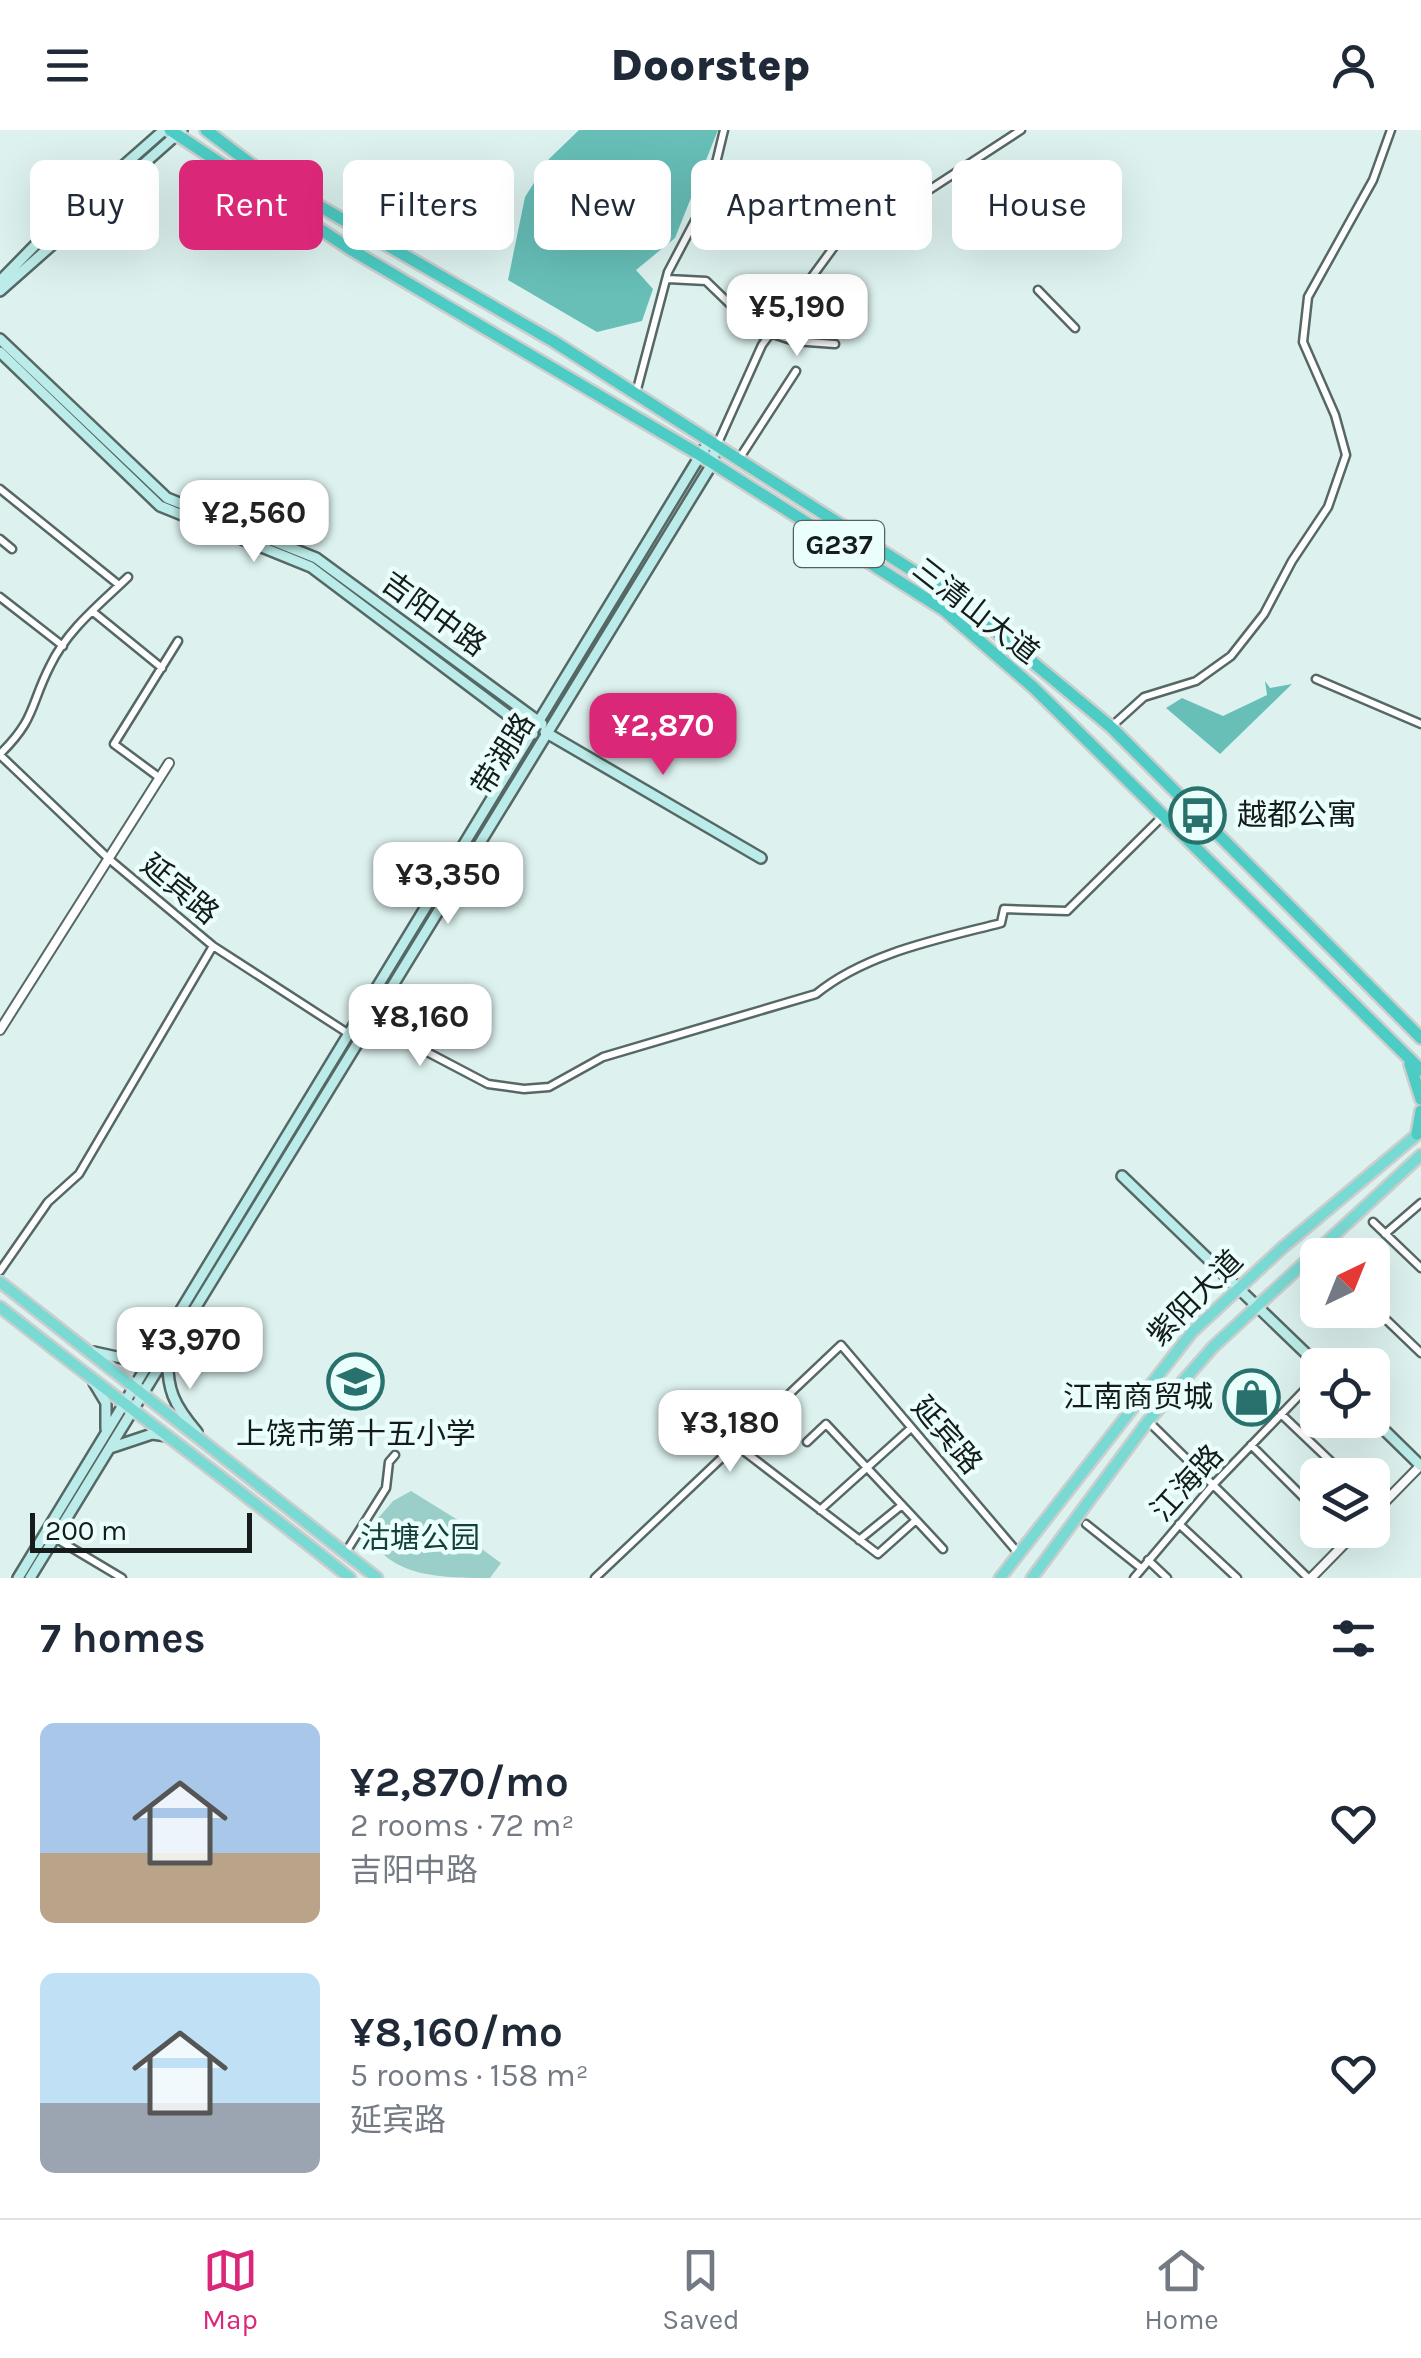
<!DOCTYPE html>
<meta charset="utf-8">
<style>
body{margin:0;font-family:Karla,"Noto Sans SC",sans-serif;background:#f6f6f7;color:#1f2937;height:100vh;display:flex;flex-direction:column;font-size:38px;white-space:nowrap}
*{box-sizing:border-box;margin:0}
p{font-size:32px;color:#747a83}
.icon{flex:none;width:55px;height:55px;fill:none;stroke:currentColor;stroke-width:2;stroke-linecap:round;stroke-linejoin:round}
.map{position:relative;height:1448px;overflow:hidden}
.sheet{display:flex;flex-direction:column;background:#fff;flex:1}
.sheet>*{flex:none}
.banner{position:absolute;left:30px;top:30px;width:1362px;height:90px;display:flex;gap:20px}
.needle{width:65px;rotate:43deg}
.fabs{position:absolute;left:1300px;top:1108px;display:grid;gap:20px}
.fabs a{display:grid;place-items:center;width:90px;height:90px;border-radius:15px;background:#fff;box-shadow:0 10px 40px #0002;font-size:50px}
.scale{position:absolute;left:30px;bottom:25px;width:222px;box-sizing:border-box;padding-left:10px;border:5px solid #151c1b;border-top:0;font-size:28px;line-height:35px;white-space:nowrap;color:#151c1b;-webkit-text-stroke:8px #eafffc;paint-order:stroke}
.price{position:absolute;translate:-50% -85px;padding:0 22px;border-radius:20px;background:#fff;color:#222;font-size:32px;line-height:65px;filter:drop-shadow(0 2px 5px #0008)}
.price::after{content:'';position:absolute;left:50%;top:60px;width:30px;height:22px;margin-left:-15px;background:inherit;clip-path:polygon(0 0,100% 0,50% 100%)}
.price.selected{background:#db2777;color:#fff}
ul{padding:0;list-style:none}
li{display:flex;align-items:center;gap:30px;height:250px;padding:0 40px}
li span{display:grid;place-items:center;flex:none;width:280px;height:200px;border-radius:15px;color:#555}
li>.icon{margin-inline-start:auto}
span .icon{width:120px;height:120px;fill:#fffc;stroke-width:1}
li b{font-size:42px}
h2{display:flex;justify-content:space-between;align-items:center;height:120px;padding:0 40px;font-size:42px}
.pill{padding:0 35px;border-radius:15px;background:#fff;box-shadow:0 10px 40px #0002;font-size:35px;line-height:90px}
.pill.selected{background:#db2777;color:#fff}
header{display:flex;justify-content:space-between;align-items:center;height:130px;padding:0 40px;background:#fff;font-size:45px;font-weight:800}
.tabs{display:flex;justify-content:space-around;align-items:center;height:140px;border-top:2px solid #e0e1e3;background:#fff;font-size:28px;color:#747a83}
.tabs a{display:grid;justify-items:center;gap:5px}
.tabs .selected{color:#db2777}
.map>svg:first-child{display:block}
.green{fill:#9acec9}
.water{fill:#67bfb8}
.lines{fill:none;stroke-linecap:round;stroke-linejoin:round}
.minor-casing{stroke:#566866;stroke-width:11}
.tertiary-casing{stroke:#566866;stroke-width:12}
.secondary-casing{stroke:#566866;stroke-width:14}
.primary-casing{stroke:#cccdcd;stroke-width:15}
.trunk-casing{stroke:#cccdcd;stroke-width:16}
.minor{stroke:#fff;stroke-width:6}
.tertiary{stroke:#fff;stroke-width:8}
.secondary{stroke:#bcece9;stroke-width:9}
.primary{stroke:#79d9d3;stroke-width:10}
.trunk{stroke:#4cccc4;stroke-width:11}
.labels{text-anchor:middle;stroke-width:9;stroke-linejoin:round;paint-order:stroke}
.shield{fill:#eafffc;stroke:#55605e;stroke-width:2.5}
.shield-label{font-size:28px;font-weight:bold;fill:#151c1b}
.street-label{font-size:30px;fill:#151c1b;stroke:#eafffc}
.poi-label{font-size:30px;fill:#151c1b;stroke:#eafffc;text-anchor:start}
.park-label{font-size:30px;fill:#153f3b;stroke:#eafffc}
</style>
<header><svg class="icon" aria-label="menu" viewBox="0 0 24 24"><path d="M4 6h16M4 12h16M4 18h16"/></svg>Doorstep<svg class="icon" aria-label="person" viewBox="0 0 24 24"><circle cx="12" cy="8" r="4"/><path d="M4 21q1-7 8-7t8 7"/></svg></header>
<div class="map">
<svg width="1421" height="1448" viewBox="0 0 1421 1448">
<rect width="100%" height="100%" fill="#ddf2ef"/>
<path class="green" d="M 411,1361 L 466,1395 L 461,1404 L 501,1433 L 490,1448 C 443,1448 387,1448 367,1401 L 393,1371 Z"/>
<path class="water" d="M 579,0 L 718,0 L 675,108 L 636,140 L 653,159 L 642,191 L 597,202 L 508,150 L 525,67 L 549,29 Z
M 1089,55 L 1099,59 L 1087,95 L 1090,104 L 1083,116 L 1075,119 L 1053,105 L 1076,65 Z
M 726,68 L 753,73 L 759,86 L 782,88 L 780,96 C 755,103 739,105 718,88 Z
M 1265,551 L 1270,558 L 1292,554 L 1220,624 L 1166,578 L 1182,568 L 1223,586 L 1267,565 Z"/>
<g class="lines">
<defs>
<path id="minor" d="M 668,149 L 706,151 L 766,209
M 1038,160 L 1075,198
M 770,203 L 794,211 L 835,214
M 636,263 L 668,142 L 708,66 L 724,0
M 717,315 L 762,215 L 839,110 L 850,99 L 903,77 L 1021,0
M 739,329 L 796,241
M 0,359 L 119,455
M 0,409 L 12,419
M 0,467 L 63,516
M 92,481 L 162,538
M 1316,549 L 1421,594
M 1112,596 L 1144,567 L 1196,551 L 1231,526 L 1264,484 L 1292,431 L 1328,377 L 1346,325 L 1335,285 L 1303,212 L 1308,167 L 1373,50 L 1391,0
M 0,624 C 36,589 30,575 50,536 C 67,500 100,474 128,447
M 0,625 L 109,729 L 213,816 L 349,904
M 160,648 L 114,614 L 178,511
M 370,892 L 488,954 L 524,959 L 549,957 L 603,927 L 816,864 C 866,823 939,809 1001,793 L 1004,779 L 1067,781 L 1164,685
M 1373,1092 L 1421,1138
M 1385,1104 L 1421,1073
M 0,1141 L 48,1072 L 79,1044 L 213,816
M 1372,1176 L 1421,1223
M 1281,1284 L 1345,1345
M 1149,1292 L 1308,1448
M 807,1312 L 826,1294 L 916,1390
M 736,1315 L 878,1424 L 916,1390 L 943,1419
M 1251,1315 L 1318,1382
M 820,1380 L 911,1298
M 1086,1394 L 1141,1438
M 1179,1394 L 1237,1448
M 1336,1400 L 1347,1411
M 55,1408 L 122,1448
M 859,1410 L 902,1375
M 346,1422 L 386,1358 L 389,1332 L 395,1325
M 1148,1430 L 1167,1448
M 595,1448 L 841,1215 L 1019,1424
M 1134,1448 L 1212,1356 L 1318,1246"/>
<path id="tertiary" d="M 0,900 L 169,633
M 1372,1385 L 1421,1335
M 1311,1448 L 1358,1400"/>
<path id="secondary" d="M 0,151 L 46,104 L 164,0
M 0,161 L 182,0
M 0,209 L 167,368 L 316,428 L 542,594
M 0,222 L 160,376 L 311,437 L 533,604
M 545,602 L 761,728
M 1122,1046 L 1318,1235
M 94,1222 L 126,1229 L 155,1218
M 168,1223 C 166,1259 174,1275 197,1302
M 94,1253 L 106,1273 L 106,1299
M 1372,1288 L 1421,1336
M 110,1318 L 152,1304 L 167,1306
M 18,1448 L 709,311
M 30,1448 L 712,334 L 716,316"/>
<path id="primary" d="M 0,1152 L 377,1448
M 0,1177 C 116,1269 235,1355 350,1448
M 1000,1448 L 1192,1202 L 1282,1118 L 1420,1002
M 1032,1448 L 1148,1291 L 1213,1217 L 1421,1025"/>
<path id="trunk" d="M 170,0 L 350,119 L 700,325 L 944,480 L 1034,558 L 1421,940
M 206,0 L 264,44 L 553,211 L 954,467 L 1111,597 L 1421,908
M 1410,934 L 1421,969
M 1417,1004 L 1421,981"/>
</defs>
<use href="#minor" class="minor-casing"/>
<use href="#tertiary" class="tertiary-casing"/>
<use href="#secondary" class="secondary-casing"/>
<use href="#primary" class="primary-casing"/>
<use href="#trunk" class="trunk-casing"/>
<use href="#minor" class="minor"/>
<use href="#tertiary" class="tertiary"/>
<use href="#secondary" class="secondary"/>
<use href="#primary" class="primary"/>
<use href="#trunk" class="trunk"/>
</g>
<defs>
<symbol id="bus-ring" viewBox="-11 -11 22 22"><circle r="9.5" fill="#eafffc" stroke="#28716c" stroke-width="1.5"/><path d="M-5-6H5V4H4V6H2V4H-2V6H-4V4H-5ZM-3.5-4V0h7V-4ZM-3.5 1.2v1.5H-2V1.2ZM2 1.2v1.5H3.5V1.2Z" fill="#28716c"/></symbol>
<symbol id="school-ring" viewBox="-11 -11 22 22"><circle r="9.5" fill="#eafffc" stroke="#28716c" stroke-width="1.5"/><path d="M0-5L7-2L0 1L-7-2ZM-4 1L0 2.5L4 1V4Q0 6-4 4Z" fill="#28716c"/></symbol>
<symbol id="shop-ring" viewBox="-11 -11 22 22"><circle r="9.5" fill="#eafffc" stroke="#28716c" stroke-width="1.5"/><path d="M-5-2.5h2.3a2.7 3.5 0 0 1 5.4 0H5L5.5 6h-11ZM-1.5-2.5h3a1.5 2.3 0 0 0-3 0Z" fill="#28716c"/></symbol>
</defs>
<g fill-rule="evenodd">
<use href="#bus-ring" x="1166" y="654" width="63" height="63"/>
<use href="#school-ring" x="324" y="1220" width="63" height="63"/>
<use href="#shop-ring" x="1220" y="1236" width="63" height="63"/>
</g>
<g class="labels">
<rect class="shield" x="794" y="391" width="90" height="46" rx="8"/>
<g class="shield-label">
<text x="839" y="424">G237</text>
</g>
<g class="street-label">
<text transform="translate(976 481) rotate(38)" y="10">三清山大道</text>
<text transform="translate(434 484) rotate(36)" y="10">吉阳中路</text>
<text transform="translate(503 624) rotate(-58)" y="10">带湖路</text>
<text transform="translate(180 759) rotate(40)" y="10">延宾路</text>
<text transform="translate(1195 1168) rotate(-45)" y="10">紫阳大道</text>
<text transform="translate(947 1305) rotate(50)" y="10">延宾路</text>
<text transform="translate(1187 1353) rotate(-48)" y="10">江海路</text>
</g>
<g class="poi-label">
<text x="1237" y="695">越都公寓</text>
<text x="1213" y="1277" text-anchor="end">江南商贸城</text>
<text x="356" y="1314" text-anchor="middle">上饶市第十五小学</text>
</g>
<g class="park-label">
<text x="420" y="1418">沽塘公园</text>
</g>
</g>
</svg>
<div class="fabs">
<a><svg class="needle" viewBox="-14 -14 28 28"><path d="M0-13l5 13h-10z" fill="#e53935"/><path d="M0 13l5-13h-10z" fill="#747a83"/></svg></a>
<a><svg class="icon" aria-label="locate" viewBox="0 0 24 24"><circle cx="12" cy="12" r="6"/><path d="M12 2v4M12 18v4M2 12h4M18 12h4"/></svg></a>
<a><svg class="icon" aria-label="layers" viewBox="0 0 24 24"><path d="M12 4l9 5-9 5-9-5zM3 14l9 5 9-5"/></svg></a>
</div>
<div class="scale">200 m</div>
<b class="price" style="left:797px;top:229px">¥5,190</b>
<b class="price" style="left:254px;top:435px">¥2,560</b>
<b class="price selected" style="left:663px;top:648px">¥2,870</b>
<b class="price" style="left:448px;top:797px">¥3,350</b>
<b class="price" style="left:420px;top:939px">¥8,160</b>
<b class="price" style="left:190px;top:1262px">¥3,970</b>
<b class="price" style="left:730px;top:1345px">¥3,180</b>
<div class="banner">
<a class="pill">Buy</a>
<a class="pill selected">Rent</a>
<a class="pill">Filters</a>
<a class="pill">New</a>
<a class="pill">Apartment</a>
<a class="pill">House</a>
</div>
</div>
<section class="sheet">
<h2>7 homes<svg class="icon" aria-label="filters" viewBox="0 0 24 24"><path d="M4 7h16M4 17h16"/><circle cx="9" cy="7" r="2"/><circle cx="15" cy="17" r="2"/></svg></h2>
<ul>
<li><span style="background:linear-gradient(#a9c7e8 65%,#b9a48a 0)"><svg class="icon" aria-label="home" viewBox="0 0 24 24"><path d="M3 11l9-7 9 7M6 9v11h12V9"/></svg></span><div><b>¥2,870/mo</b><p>2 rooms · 72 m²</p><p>吉阳中路</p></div><svg class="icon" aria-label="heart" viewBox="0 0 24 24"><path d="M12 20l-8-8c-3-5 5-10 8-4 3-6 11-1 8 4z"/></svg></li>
<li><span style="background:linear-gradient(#bfe0f5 65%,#9aa5b1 0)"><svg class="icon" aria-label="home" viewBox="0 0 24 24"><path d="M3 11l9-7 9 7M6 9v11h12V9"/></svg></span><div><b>¥8,160/mo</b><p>5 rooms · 158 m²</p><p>延宾路</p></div><svg class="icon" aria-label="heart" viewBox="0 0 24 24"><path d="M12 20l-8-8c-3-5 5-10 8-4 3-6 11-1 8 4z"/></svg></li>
</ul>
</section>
<nav class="tabs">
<a class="selected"><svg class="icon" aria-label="map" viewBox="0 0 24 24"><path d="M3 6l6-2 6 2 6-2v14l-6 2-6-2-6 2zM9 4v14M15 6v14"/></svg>Map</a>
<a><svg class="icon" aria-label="saved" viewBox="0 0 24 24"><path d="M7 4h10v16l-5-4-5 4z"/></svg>Saved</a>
<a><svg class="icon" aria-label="home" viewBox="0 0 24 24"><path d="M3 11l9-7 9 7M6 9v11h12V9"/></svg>Home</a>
</nav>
